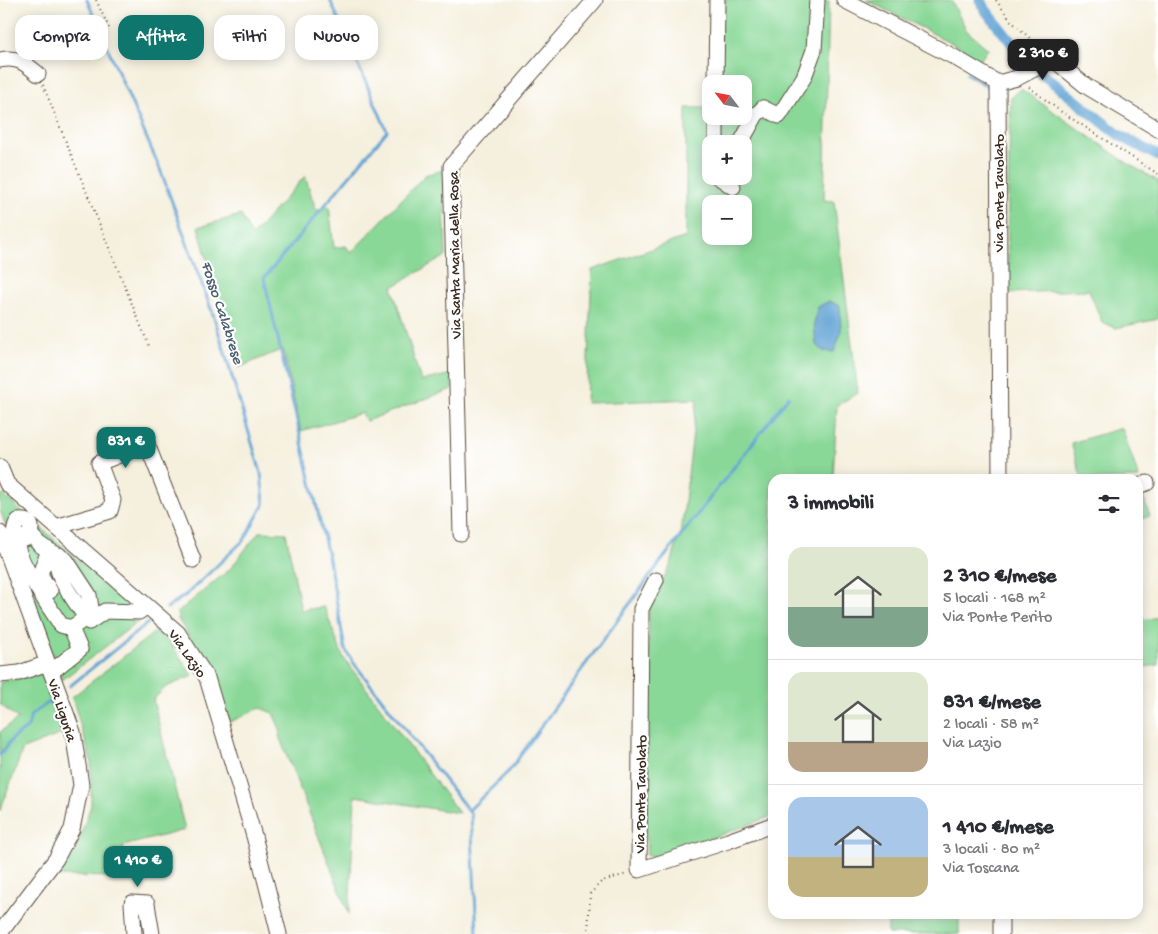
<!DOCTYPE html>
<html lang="it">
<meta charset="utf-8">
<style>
body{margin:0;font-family:"Gochi Hand",sans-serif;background:#f2f2f3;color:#2b2b33;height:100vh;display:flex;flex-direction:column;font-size:19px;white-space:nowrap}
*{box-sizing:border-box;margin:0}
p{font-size:16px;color:#7c7c81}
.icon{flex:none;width:28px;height:28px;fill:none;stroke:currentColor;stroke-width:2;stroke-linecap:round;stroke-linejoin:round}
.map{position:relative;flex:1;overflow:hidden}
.side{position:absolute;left:768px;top:474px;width:375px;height:445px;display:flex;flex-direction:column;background:#fff;border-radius:15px;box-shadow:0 2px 12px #0003}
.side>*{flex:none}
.hud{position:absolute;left:15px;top:15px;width:475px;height:45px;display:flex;gap:10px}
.needle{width:32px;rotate:302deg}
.controls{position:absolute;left:702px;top:75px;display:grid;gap:10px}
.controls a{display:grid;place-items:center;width:50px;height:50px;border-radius:10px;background:#fff;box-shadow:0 2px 12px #0003;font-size:25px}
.price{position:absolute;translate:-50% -42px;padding:0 11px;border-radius:10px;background:#0f766e;color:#fff;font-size:16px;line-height:32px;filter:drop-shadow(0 1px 2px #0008)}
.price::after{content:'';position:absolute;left:50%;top:30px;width:15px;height:11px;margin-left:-8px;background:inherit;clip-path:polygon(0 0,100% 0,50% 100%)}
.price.active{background:#222;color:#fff}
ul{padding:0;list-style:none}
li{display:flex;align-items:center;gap:15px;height:125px;padding:0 20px}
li+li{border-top:1px solid #e1e1e2}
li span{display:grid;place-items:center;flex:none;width:140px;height:100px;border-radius:15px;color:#555}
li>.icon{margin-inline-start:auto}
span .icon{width:60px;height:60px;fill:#fffc;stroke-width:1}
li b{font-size:21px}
h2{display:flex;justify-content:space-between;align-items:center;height:60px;padding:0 20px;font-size:21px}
.chip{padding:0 18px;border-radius:15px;background:#fff;box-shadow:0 2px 12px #0003;font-size:18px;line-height:45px}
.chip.active{background:#0f766e;color:#fff}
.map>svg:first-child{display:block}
.green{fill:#89d897;stroke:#62815a;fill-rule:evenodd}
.water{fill:#61a3d4;stroke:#4e6679}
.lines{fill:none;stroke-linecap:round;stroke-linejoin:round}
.stream{stroke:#61a3d4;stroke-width:3}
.canal{stroke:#61a3d4;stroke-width:11}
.minor-casing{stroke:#57483b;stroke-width:17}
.path{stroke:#57483b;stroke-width:2;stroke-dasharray:1 4;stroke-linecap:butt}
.minor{stroke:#fff;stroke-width:15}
.labels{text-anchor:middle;stroke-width:4.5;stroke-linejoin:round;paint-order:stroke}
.street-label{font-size:15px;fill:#3b2a1e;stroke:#fff}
.water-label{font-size:16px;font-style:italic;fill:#4c6070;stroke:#fff}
</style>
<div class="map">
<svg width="1158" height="934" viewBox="0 0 1158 934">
<rect width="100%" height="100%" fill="#fff"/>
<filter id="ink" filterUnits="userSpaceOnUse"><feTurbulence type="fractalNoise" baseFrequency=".02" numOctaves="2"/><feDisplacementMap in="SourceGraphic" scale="10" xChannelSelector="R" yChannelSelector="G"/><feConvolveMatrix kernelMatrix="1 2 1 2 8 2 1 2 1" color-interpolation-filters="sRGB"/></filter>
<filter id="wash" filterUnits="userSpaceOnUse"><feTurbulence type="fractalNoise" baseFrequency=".0096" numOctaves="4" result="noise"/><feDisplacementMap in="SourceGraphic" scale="20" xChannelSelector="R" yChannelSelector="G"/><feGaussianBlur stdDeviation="1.12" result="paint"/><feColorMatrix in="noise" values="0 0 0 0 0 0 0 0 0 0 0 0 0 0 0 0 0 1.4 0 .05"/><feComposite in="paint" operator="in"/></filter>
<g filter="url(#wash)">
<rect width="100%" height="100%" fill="#f5f0de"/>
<path class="green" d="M 720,0 L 829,1 L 824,200 L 834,201 L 858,393 L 837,405 L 833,479 L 772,479 L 772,816 L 655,859 L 647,855 L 646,818 L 649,608 L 671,564 L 682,526 L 697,399 L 586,403 L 592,270 L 686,237 L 686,108 L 711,108 L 711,116 L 744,116 L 744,84 L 720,84 ZM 711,144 L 744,144 L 744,176 L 711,176 ZM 711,204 L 744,204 L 744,236 L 711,236 Z
M 866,0 L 951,0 L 967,31 L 988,49 L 979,62 L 954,44 Z
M 1021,89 L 1127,163 L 1158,181 L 1158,319 L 1116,328 L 1102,322 L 1089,290 L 1008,293 L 1008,185 L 1011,98 Z
M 443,170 L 446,256 L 392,287 L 421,381 L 452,374 L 452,389 L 366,421 L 362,413 L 301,431 L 283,349 L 238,368 L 198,227 L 241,215 L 252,236 L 305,176 L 316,210 L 329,206 L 334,248 L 346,246 L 351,253 L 425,175 Z
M 1122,428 L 1139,478 L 1082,479 L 1071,443 Z
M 1141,491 L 1150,516 L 1138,520 L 1138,492 Z
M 0,495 L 3,495 L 144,617 L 62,680 L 0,510 Z
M 259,532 L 286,533 L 301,610 L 324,607 L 343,657 L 459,813 L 355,796 L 349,914 L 279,736 L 281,731 L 273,713 L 260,708 L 230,722 L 212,673 L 178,619 L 178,612 L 230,569 Z
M 1158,617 L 1158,665 L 1138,668 L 1138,621 Z
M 160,628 L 193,676 L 166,687 L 153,700 L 185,830 L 123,846 L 128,877 L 59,876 L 75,853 L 91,805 L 91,761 L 72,697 Z
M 42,674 L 64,733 L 23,749 L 0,811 L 0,732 L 18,719 L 0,704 L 0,682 Z
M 888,914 L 959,914 L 959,934 L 888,934 Z"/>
<path class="water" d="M 829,301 L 840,306 L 841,333 L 834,352 L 823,351 L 816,345 L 814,323 L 818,307 Z"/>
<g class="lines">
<path class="stream" d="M 87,0 L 160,169 L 215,320 L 261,473 L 264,504 L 244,540 L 187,594 L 167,608
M 330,0 L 387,131 L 264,278 L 329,560 L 345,649 L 353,662 L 471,814 L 477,934
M 967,74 L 992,89
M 991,143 L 991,247
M 70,686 L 149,622
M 0,755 L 13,738 L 28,727 L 31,715 L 51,701
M 469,810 L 510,770 L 590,658 L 656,568 L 789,396"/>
<path class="canal" d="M 980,0 L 984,8 L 1026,61 L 1119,135 L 1158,156"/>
</g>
</g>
<g filter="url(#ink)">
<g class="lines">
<defs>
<path id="minor" d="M 844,0 L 954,57 L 998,83 L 1000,479
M 0,60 C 17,56 25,63 38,74
M 998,83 L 1017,78 L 1053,59 L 1086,86 L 1158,129
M 716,84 L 717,0
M 716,144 L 716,116
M 740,144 L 756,115 L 763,108 L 779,116 L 804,77 L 814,50 L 817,0
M 717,176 L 733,187
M 0,467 L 7,484 L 178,633 L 207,678 L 254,836 L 279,934
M 1138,486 L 1147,483
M 56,527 L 110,511 L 113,500 L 99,463 L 147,444 L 193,560
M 0,533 L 73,732 L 81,785 L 72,829 L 56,859 L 0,933
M 461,534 L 451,166 L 595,0
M 14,535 L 25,539 C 34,530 34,519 18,521 C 1,541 49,606 61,625 L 71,628 L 92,614 L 89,595 L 66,560 L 40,545 L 30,534
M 49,550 L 40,574 L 50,591
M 59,555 C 49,572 80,607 89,622 L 105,611 L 139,612 L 147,606
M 656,580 L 641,609 L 639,870 L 728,841 L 772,825
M 51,672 L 80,649 L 71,628
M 0,675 L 19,673 L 48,663
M 1001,914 L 1001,934
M 134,934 L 132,903 L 147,904 L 152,934"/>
</defs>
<use href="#minor" class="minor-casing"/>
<path class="path" d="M 96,0 L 109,28
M 996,0 L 1010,20 L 1044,51
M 43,85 L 149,346
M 1029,87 L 1060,111 L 1158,174
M 588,934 L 590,894 L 602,881 L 627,874"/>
<use href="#minor" class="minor"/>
</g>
</g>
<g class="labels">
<g class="street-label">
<text transform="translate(998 193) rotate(-90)" y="5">Via Ponte Tavolato</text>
<text transform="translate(454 255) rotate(-91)" y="5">Via Santa Maria della Rosa</text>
<text transform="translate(188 653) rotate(55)" y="5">Via Lazio</text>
<text transform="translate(63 710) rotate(72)" y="5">Via Liguria</text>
<text transform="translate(640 794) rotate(-89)" y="5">Via Ponte Tavolato</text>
</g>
<g class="water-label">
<text transform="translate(224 312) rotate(72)" y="6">Fosso Calabrese</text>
</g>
</g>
</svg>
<div class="controls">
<a><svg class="needle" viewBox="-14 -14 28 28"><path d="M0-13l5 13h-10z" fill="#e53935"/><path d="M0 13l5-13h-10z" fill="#7c7c81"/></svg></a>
<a>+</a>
<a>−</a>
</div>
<b class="price active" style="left:1043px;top:81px">2 310 €</b>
<b class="price" style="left:126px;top:469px">831 €</b>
<b class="price" style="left:138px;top:888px">1 410 €</b>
<div class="hud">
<a class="chip">Compra</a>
<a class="chip active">Affitta</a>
<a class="chip">Filtri</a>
<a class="chip">Nuovo</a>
</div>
<section class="side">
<h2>3 immobili<svg class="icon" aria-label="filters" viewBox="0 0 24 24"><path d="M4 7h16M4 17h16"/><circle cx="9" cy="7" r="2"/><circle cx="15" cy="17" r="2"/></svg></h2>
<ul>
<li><span style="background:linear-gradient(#dfe7d0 60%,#7fa58c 0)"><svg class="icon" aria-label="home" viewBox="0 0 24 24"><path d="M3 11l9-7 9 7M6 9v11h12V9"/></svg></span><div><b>2 310 €/mese</b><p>5 locali · 168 m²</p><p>Via Ponte Perito</p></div></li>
<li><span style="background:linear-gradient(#dfe7d0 70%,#b9a48a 0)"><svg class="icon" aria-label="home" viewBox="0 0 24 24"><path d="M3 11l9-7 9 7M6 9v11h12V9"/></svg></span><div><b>831 €/mese</b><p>2 locali · 58 m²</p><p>Via Lazio</p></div></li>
<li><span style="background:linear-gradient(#a9c7e8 60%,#c2b280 0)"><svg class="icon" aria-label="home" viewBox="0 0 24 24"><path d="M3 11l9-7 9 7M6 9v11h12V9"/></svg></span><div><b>1 410 €/mese</b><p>3 locali · 80 m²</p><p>Via Toscana</p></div></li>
</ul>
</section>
</div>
